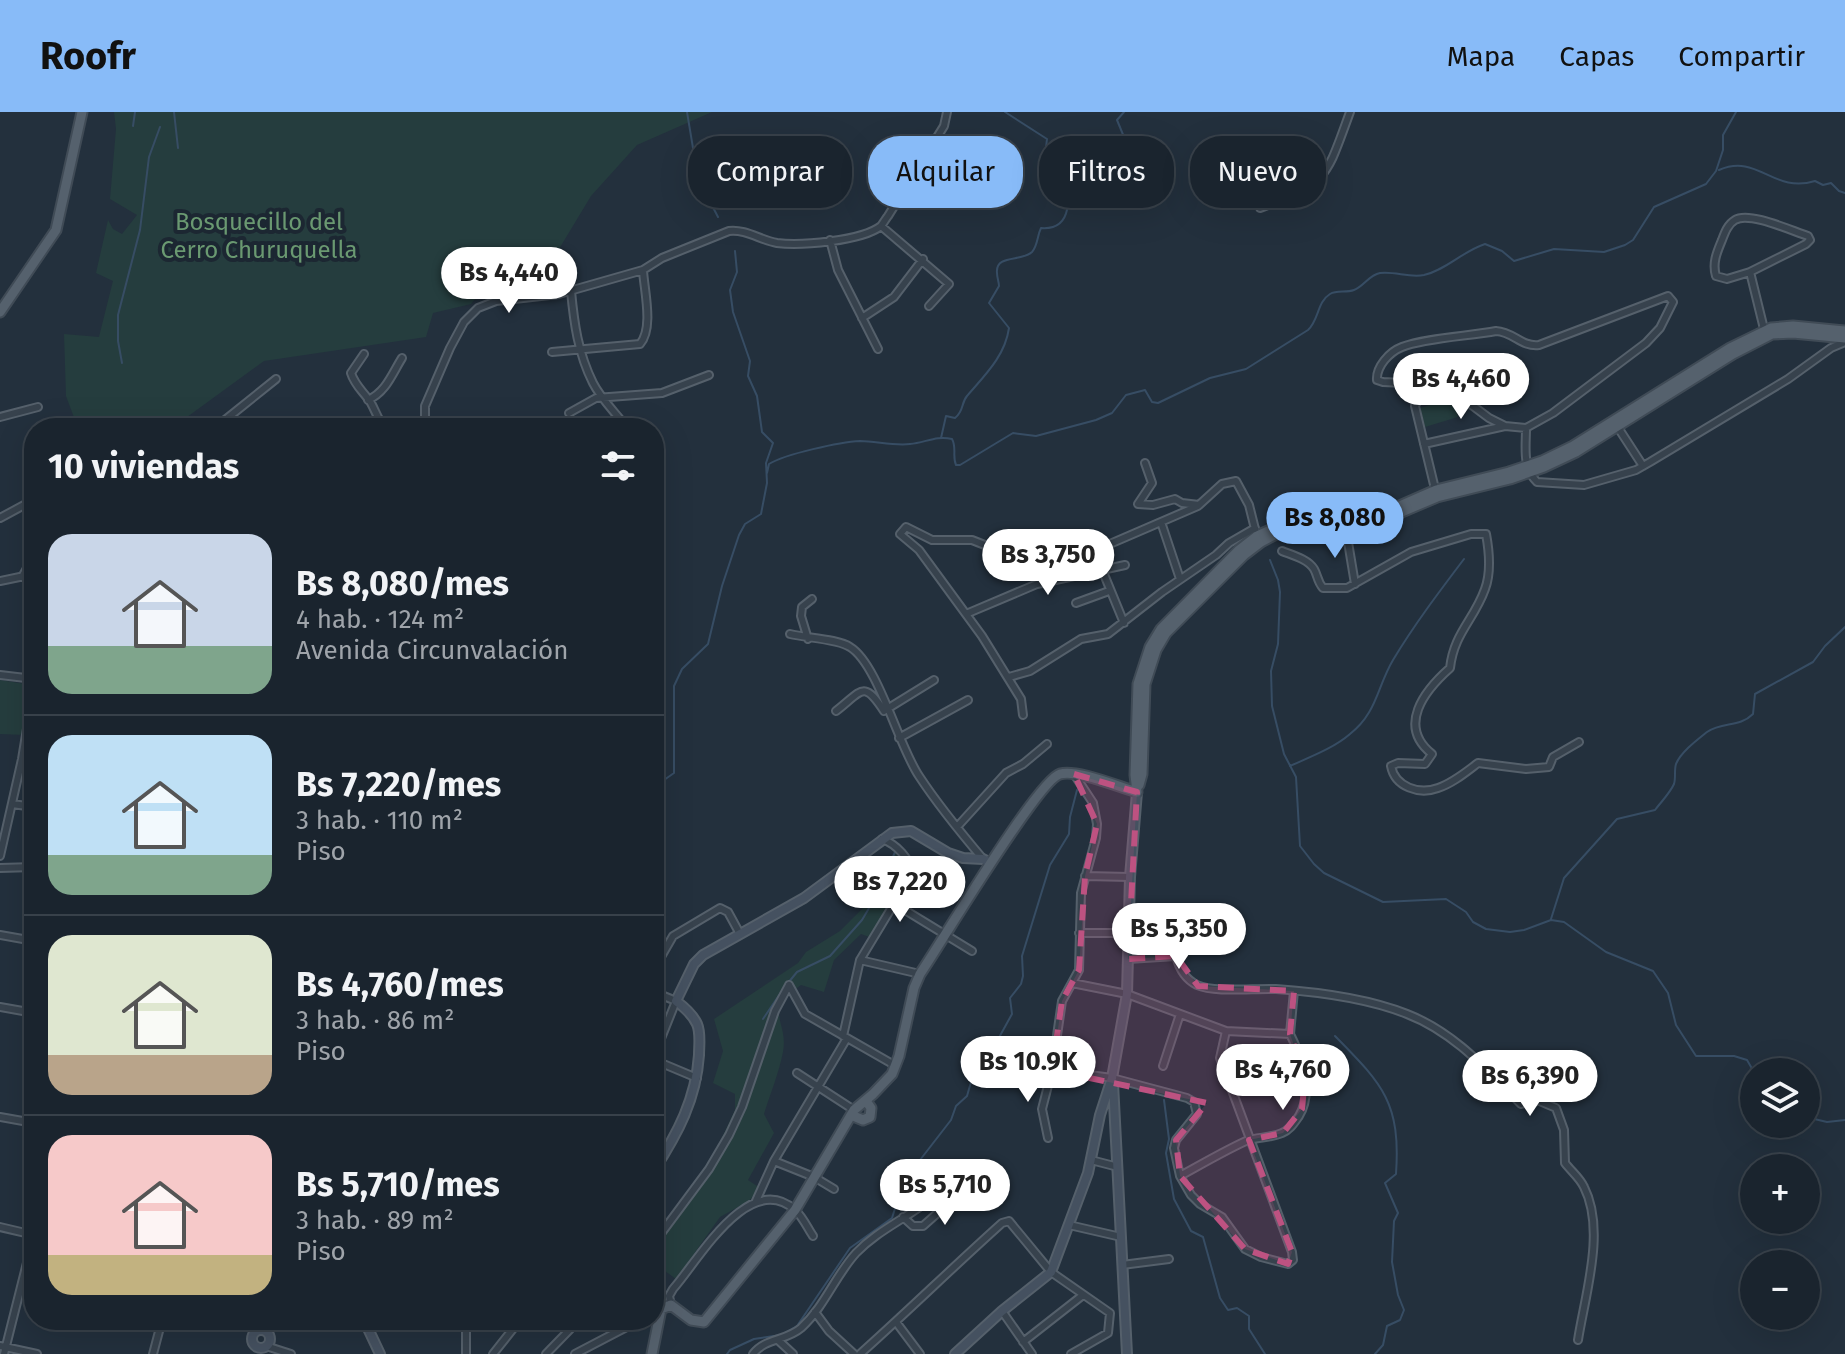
<!DOCTYPE html>
<html lang="es">
<meta charset="utf-8">
<style>
body{margin:0;font-family:"Fira Sans",sans-serif;background:#27303a;color:#f1f3f6;height:100vh;display:flex;flex-direction:column;font-size:30px;white-space:nowrap}
*{box-sizing:border-box;margin:0}
p{font-size:26px;color:#9fa4aa}
.icon{flex:none;width:44px;height:44px;fill:none;stroke:currentColor;stroke-width:2;stroke-linecap:round;stroke-linejoin:round}
.map{position:relative;flex:1;overflow:hidden}
.side{position:absolute;left:24px;top:306px;width:640px;height:912px;display:flex;flex-direction:column;background:#1a242e;border-radius:32px;box-shadow:0 8px 32px #0002,0 0 0 2px #38414a}
.side>*{flex:none}
.guide{position:absolute;left:688px;top:24px;width:760px;height:72px;display:flex;gap:16px}
.tools{position:absolute;left:1740px;top:946px;display:grid;gap:16px}
.tools a{display:grid;place-items:center;width:80px;height:80px;border-radius:50%;background:#1a242e;box-shadow:0 8px 32px #0002,0 0 0 2px #38414a;font-size:40px}
.price{position:absolute;translate:-50% -68px;padding:0 18px;border-radius:28px;background:#fff;color:#222;font-size:26px;line-height:52px;filter:drop-shadow(0 2px 4px #0008)}
.price::after{content:'';position:absolute;left:50%;top:48px;width:24px;height:18px;margin-left:-12px;background:inherit;clip-path:polygon(0 0,100% 0,50% 100%)}
.price.current{background:#88bbf8;color:#111}
ul{padding:0;list-style:none}
li{display:flex;align-items:center;gap:24px;height:200px;padding:0 24px}
li+li{border-top:2px solid #38414a}
li span{display:grid;place-items:center;flex:none;width:224px;height:160px;border-radius:24px;color:#555}
li>.icon{margin-inline-start:auto}
span .icon{width:96px;height:96px;fill:#fffc;stroke-width:1}
li b{font-size:34px}
h2{display:flex;justify-content:space-between;align-items:center;height:96px;padding:0 24px;font-size:34px}
.pill{padding:0 28px;border-radius:32px;background:#1a242e;box-shadow:0 8px 32px #0002,0 0 0 2px #38414a;font-size:28px;line-height:72px}
.pill.current{background:#88bbf8;color:#111}
header{display:flex;align-items:center;gap:48px;box-sizing:border-box;height:112px;padding:0 40px;background:#88bbf8;color:#111}
header strong{font-size:38px}
nav{display:flex;gap:44px;margin-inline-start:auto;font-size:28px}
.map>svg:first-child{display:block}
.green{fill:#253d3e}
.lines{fill:none;stroke-linecap:round;stroke-linejoin:round}
.stream{stroke:#374d64;stroke-width:2}
.street-casing{stroke:#55606b;stroke-width:10}
.secondary-casing{stroke:#55606b;stroke-width:12}
.primary-casing{stroke:#404b56;stroke-width:13}
.street{stroke:#37424d;stroke-width:6}
.secondary{stroke:#455160;stroke-width:8}
.primary{stroke:#55616d;stroke-width:9}
.marked{fill:#bd5281;fill-opacity:0.2;stroke:#bd5281;stroke-width:6;stroke-dasharray:16 10;stroke-linejoin:round}
.labels{text-anchor:middle;stroke-width:8;stroke-linejoin:round;paint-order:stroke}
.park-label{font-size:24px;fill:#6a9971;stroke:#1c2732}
</style>
<header>
<strong>Roofr</strong>
<nav><a>Mapa</a><a>Capas</a><a>Compartir</a></nav>
</header>
<div class="map">
<svg width="1845" height="1242" viewBox="0 0 1845 1242">
<rect width="100%" height="100%" fill="#23303d"/>
<path class="green" d="M 114,0 L 712,0 L 637,33 L 591,84 L 553,147 L 528,149 L 500,157 L 471,192 L 433,201 L 426,225 L 264,249 L 172,316 L 78,316 L 66,284 L 64,222 L 99,225 L 113,169 L 96,161 L 108,108 L 113,117 L 122,122 L 137,103 L 110,87 L 116,17 Z
M 1452,286 L 1458,305 L 1425,315 L 1420,296 Z
M 0,568 L 31,573 L 25,623 L 0,622 Z
M 895,740 C 911,770 887,799 872,826 L 861,822 L 834,848 L 824,880 L 801,873 C 761,900 789,908 783,940 C 779,961 770,982 764,1002 L 774,1021 L 748,1068 L 760,1076 L 749,1089 L 720,1105 L 676,1167 L 654,1151 L 654,1127 L 708,1055 L 735,998 L 735,982 L 713,971 L 723,939 L 714,907 L 798,851 L 806,840 L 840,819 L 878,781 Z"/>
<g class="lines">
<path class="stream" d="M 174,0 L 178,36
M 687,0 L 696,54 L 704,62 L 706,82 L 718,105
M 1005,0 L 1047,27 L 1045,44 L 1054,60 L 1065,54
M 133,14 L 135,0
M 1719,58 C 1758,41 1773,82 1815,69 L 1823,73 L 1831,71 L 1839,79 L 1845,81
M 122,251 L 118,229 L 118,203 L 140,118 L 149,45 L 160,15
M 941,326 L 946,304 L 955,306 C 964,299 961,291 967,284 C 985,263 1005,244 1009,216 L 989,191 L 999,174 C 999,170 997,166 997,161 C 995,142 1022,150 1032,140 C 1038,133 1037,124 1041,116 C 1079,119 1067,72 1064,48 C 1073,37 1082,41 1094,38 C 1103,35 1116,29 1124,25 L 1117,8 L 1124,0
M 767,361 L 769,352 C 785,342 840,330 860,329 C 876,329 893,334 910,332 C 925,331 936,323 952,327 C 957,336 952,344 956,353 L 960,353 L 1013,321 L 1036,324 L 1096,308 L 1112,301 L 1126,283 L 1145,278 L 1152,290 L 1158,291 L 1210,266 L 1246,257 L 1308,218 C 1319,208 1317,190 1330,182 C 1337,178 1346,181 1354,178 C 1364,174 1369,163 1380,161 C 1395,159 1409,166 1424,163 C 1446,158 1463,139 1485,132 L 1502,139 L 1514,149 L 1554,137 L 1604,140 L 1625,133 L 1633,128 L 1654,95 L 1706,72 L 1716,59 L 1723,38 L 1723,23 L 1736,0
M 1270,448 L 1278,468 L 1280,480 L 1278,532 L 1271,559 L 1272,594 L 1284,642 L 1296,665 L 1300,734 L 1314,752 L 1324,761 L 1383,790 L 1446,787 L 1466,800 L 1473,810 L 1486,817 L 1510,820 L 1524,818 L 1551,808 L 1564,810 L 1606,840 L 1653,859 L 1668,881 L 1676,913 L 1696,944 L 1734,944 L 1747,948 L 1754,960
M 1290,654 C 1310,645 1334,636 1350,622 C 1377,601 1377,575 1393,548 C 1414,513 1439,480 1464,447
M 654,675 L 674,661 L 674,574 L 682,557 L 708,532 L 722,474 L 739,423 L 745,412 L 761,402 L 767,371 L 766,351 L 773,331 L 762,320 L 757,284 L 748,264 L 750,249 L 733,200 L 730,178 L 737,160 L 735,139
M 654,693 L 656,705 L 654,717
M 1551,807 L 1564,766 L 1617,707 L 1655,698 C 1661,690 1670,681 1674,672 C 1676,666 1674,658 1676,652 C 1681,640 1697,628 1707,620 C 1723,609 1739,616 1753,602 L 1755,582 L 1813,550 L 1825,534 L 1845,515
M 788,871 L 797,860 L 830,844 L 862,808 L 878,781 L 895,740
M 763,907 L 784,876
M 1335,924 C 1382,972 1401,990 1396,1062 L 1385,1071 L 1398,1101 L 1394,1109 L 1392,1150 L 1398,1183 L 1404,1198 L 1400,1208 L 1387,1214 L 1383,1233 L 1375,1242
M 1164,988 L 1169,1027 L 1166,1041 L 1174,1087 L 1191,1119 L 1203,1125 L 1220,1186 L 1228,1198 L 1237,1196 L 1249,1204 L 1249,1217 L 1265,1242
M 1806,1005 L 1827,1010 L 1845,1008
M 727,1242 L 730,1238 L 754,1227 L 781,1223 L 797,1214 L 850,1136 L 892,1106 L 897,1090 L 899,1074 L 907,1054 L 920,1048 L 951,1008 L 956,994 L 967,984 L 971,970 L 985,965 L 996,931 L 1012,902 L 1010,886 L 1021,872 L 1023,864 L 1022,844 L 1050,753 L 1069,722 L 1070,705 L 1077,678"/>
<defs>
<path id="street" d="M 1260,96 C 1329,69 1325,68 1350,0
M 881,114 L 949,172 L 929,194
M 830,128 L 838,158 L 878,237
M 1750,160 L 1727,167 L 1716,164 C 1712,151 1717,140 1722,128 C 1725,120 1728,112 1735,108 C 1749,99 1792,119 1808,124 L 1810,128 L 1806,132 L 1750,160 L 1765,221
M 571,179 C 574,211 578,241 593,271 C 601,287 616,301 627,316
M 1668,184 L 1673,190 L 1660,216 L 1646,231 L 1553,301 L 1526,316 L 1505,314 L 1489,306 L 1445,273 L 1383,270 L 1377,268 C 1376,255 1389,240 1402,235 C 1425,226 1470,224 1496,219 C 1514,220 1521,235 1539,233 Z
M 862,206 L 894,185 L 923,147
M 552,240 L 640,232 C 654,216 644,178 643,158
M 364,242 L 351,261 C 355,274 364,280 371,291 C 376,300 378,308 385,316
M 368,288 C 386,280 392,262 402,246
M 569,301 L 596,286 L 662,281 L 709,263
M 0,305 L 38,295
M 1617,314 L 1643,354
M 215,316 L 276,267
M 425,316 L 425,294 L 450,236 L 464,210 L 478,196 L 496,189 L 559,182 L 643,158 L 662,146 L 729,119 C 746,117 760,128 777,131 C 800,134 862,129 881,114 C 882,113 887,105 888,104 L 944,14 L 947,0
M 1526,316 C 1526,336 1522,355 1537,370 L 1584,373 L 1636,358 L 1650,350 L 1788,267 L 1831,236 L 1845,230
M 1424,332 L 1505,314
M 1145,351 L 1152,371 L 1138,392 L 1153,393 L 1175,387 L 1182,391 L 1199,393 L 1222,372 L 1236,369 L 1249,393 L 1255,417
M 1436,381 L 1415,294 L 1418,288 L 1445,273
M 0,406 L 26,392
M 1161,410 L 1180,467
M 1346,418 L 1355,472
M 1094,438 L 1124,511
M 1282,439 C 1292,443 1308,447 1314,457 C 1318,464 1317,469 1323,476 L 1347,476 L 1411,440 L 1471,422 L 1486,422 C 1489,438 1491,461 1485,477 C 1474,508 1454,521 1450,556 C 1424,579 1397,614 1432,642 L 1425,652 L 1398,651 L 1391,654 C 1395,675 1419,683 1438,676 C 1453,671 1466,660 1478,651 L 1526,657 L 1549,655 L 1553,645 L 1579,630
M 22,465 L 34,444
M 0,469 L 34,462
M 1037,472 L 1054,458 L 1075,447 L 1198,394
M 1076,491 L 1109,479
M 966,502 L 1037,472 L 1125,453
M 790,522 C 807,526 838,527 850,535 C 878,552 898,633 919,664 C 938,693 961,721 983,747
M 808,527 L 801,504 L 802,495 L 812,487
M 0,563 L 34,567
M 1009,565 L 1030,559 L 1081,527 L 1108,522 L 1162,480 L 1216,443 L 1229,431 L 1255,416
M 887,597 L 934,568
M 836,599 C 862,579 863,567 884,599
M 1023,603 L 1021,587 L 982,524 L 919,438 L 900,422 L 906,415 L 932,428 L 972,428 L 1005,441 L 1025,437
M 899,626 L 968,588
M 12,692 L 34,695
M 957,715 L 1006,661 L 1023,652 L 1047,632
M 0,744 L 22,647 L 34,574
M 0,756 L 34,755
M 1085,764 L 1130,765
M 895,792 L 972,839
M 1079,821 L 1128,821
M 0,823 L 34,829
M 1176,844 C 1179,856 1185,867 1197,873 C 1215,881 1254,876 1276,877 C 1319,880 1367,886 1407,902 C 1454,920 1487,958 1521,992 L 1537,988 L 1556,996 L 1564,1018 L 1565,1051 C 1571,1059 1580,1066 1584,1075 C 1606,1118 1585,1183 1578,1228
M 1128,847 L 1176,844 L 1177,813
M 860,848 L 920,862
M 654,857 L 673,824 L 720,796 L 728,800 L 740,822
M 1072,871 L 1127,882 L 1226,919 L 1220,946 L 1292,1140 L 1293,1148 L 1288,1152 L 1261,1145 L 1245,1137 L 1222,1105 L 1200,1092 L 1191,1083 L 1180,1064 L 1174,1036 L 1176,1028 L 1197,1002 L 1194,990 L 1187,986 L 1112,966 L 1052,958 L 1062,889 L 1079,858 L 1081,781 L 1096,726 L 1097,712 L 1093,691 L 1074,662
M 789,873 L 805,902 L 896,954
M 654,880 L 676,889 L 654,944
M 0,895 L 34,901
M 1290,922 L 1294,879
M 843,924 L 860,848 L 912,762 C 911,747 896,732 882,727
M 654,948 L 697,966
M 1163,954 L 1180,902
M 797,961 L 854,998
M 0,1005 L 34,1011
M 654,1010 L 655,1011
M 1048,1026 L 1042,997 L 1052,958
M 1091,1048 L 1118,1055
M 774,1049 L 814,1065 L 834,1077
M 1180,1064 C 1202,1052 1224,1039 1246,1029 C 1257,1025 1271,1026 1282,1021 C 1290,1018 1294,1011 1299,1004 C 1314,979 1302,946 1290,922 L 1226,919
M 755,1091 L 774,1049 L 847,926
M 1069,1113 L 1121,1125
M 0,1115 L 34,1123
M 654,1131 L 709,1057 L 729,1023 L 742,995 L 775,899 L 789,873
M 1122,1153 L 1169,1147
M 654,1190 L 664,1194
M 671,1193 L 669,1184 L 673,1177 C 698,1149 749,1057 795,1098 C 803,1105 808,1117 813,1124
M 1002,1199 L 1032,1242
M 815,1200 L 829,1219 L 854,1242
M 466,1208 L 466,1242
M 896,1210 L 920,1242
M 263,1219 L 267,1208
M 779,1229 L 793,1242
M 1023,1230 L 1083,1183
M 0,1234 L 37,1242
M 266,1234 L 291,1242
M 4,1242 L 34,1123
M 153,1242 L 162,1208
M 493,1242 L 520,1208
M 546,1242 L 579,1208
M 575,1242 L 640,1208
M 753,1242 C 765,1226 786,1229 801,1216 C 825,1194 835,1164 856,1141 C 875,1121 899,1110 921,1094 C 938,1081 944,1065 967,1066 L 971,1070 L 970,1075 L 950,1090 L 923,1114 L 913,1114 L 903,1105
M 860,1242 C 908,1199 954,1154 1002,1111 L 1009,1109 L 1051,1160 L 1110,1201 L 1108,1221 L 1071,1242"/>
<path id="secondary" d="M 1113,971 L 1127,1242
M 654,1058 C 678,1021 696,987 699,943 C 699,933 701,921 697,912 C 693,903 684,895 676,889 L 694,852 L 703,843 L 804,786 L 892,721 L 911,719 L 948,741 L 963,746 L 983,747 L 991,751
M 364,1208 L 380,1242
M252 1227a9 9 0 1 1 18 0a9 9 0 1 1-18 0Z
M 955,1242 L 1002,1199 L 1051,1160 L 1088,1061 L 1100,1003 L 1112,966 L 1127,882 L 1130,765 L 1137,680"/>
<path id="primary" d="M 0,200 L 56,118 L 82,0
M 1139,673 L 1142,662 L 1145,572 L 1156,538 L 1166,521 L 1244,443 L 1261,430 L 1282,419 L 1303,416 L 1364,416 L 1437,385 L 1510,367 L 1544,355 L 1576,340 L 1733,242 L 1772,222 L 1793,221 L 1845,226
M 1137,680 L 1135,663 L 1138,572 L 1150,535 L 1161,517 L 1239,438 L 1257,424 L 1281,413 L 1303,409 L 1363,410 L 1436,378 L 1509,360 L 1542,349 L 1573,334 L 1730,236 L 1771,216 L 1793,214 L 1845,219
M 851,1003 L 863,1008 L 870,1005 L 871,996 L 866,989
M 652,1242 L 661,1197 L 671,1193 L 691,1208 L 704,1210 L 795,1098 L 854,998 L 873,982 L 892,962 L 899,944 L 914,876 L 920,862 C 940,833 1038,668 1060,662 C 1077,657 1119,675 1137,680"/>
</defs>
<use href="#street" class="street-casing"/>
<use href="#secondary" class="secondary-casing"/>
<use href="#primary" class="primary-casing"/>
<use href="#street" class="street"/>
<use href="#secondary" class="secondary"/>
<use href="#primary" class="primary"/>
</g>
<path class="marked" d="M 1074,662 L 1137,680 L 1128,847 L 1176,844 L 1198,874 L 1294,879 L 1290,922 L 1305,965 L 1302,997 L 1283,1021 L 1249,1028 L 1292,1140 L 1288,1152 L 1245,1137 L 1180,1064 L 1176,1028 L 1207,991 L 1052,958 L 1062,889 L 1079,858 L 1085,764 L 1097,712 Z"/>
<g class="labels">
<g class="park-label">
<text x="259" y="118">Bosquecillo del<tspan x="259" dy="28">Cerro Churuquella</tspan></text>
</g>
</g>
</svg>
<div class="tools">
<a><svg class="icon" aria-label="layers" viewBox="0 0 24 24"><path d="M12 4l9 5-9 5-9-5zM3 14l9 5 9-5"/></svg></a>
<a>+</a>
<a>−</a>
</div>
<b class="price" style="left:509px;top:203px">Bs 4,440</b>
<b class="price" style="left:1461px;top:309px">Bs 4,460</b>
<b class="price current" style="left:1335px;top:448px">Bs 8,080</b>
<b class="price" style="left:1048px;top:485px">Bs 3,750</b>
<b class="price" style="left:900px;top:812px">Bs 7,220</b>
<b class="price" style="left:1179px;top:859px">Bs 5,350</b>
<b class="price" style="left:1028px;top:992px">Bs 10.9K</b>
<b class="price" style="left:1283px;top:1000px">Bs 4,760</b>
<b class="price" style="left:1530px;top:1006px">Bs 6,390</b>
<b class="price" style="left:945px;top:1115px">Bs 5,710</b>
<div class="guide">
<a class="pill">Comprar</a>
<a class="pill current">Alquilar</a>
<a class="pill">Filtros</a>
<a class="pill">Nuevo</a>
</div>
<section class="side">
<h2>10 viviendas<svg class="icon" aria-label="filters" viewBox="0 0 24 24"><path d="M4 7h16M4 17h16"/><circle cx="9" cy="7" r="2"/><circle cx="15" cy="17" r="2"/></svg></h2>
<ul>
<li><span style="background:linear-gradient(#c9d6e8 70%,#7fa58c 0)"><svg class="icon" aria-label="home" viewBox="0 0 24 24"><path d="M3 11l9-7 9 7M6 9v11h12V9"/></svg></span><div><b>Bs 8,080/mes</b><p>4 hab. · 124 m²</p><p>Avenida Circunvalación</p></div></li>
<li><span style="background:linear-gradient(#bfe0f5 75%,#7fa58c 0)"><svg class="icon" aria-label="home" viewBox="0 0 24 24"><path d="M3 11l9-7 9 7M6 9v11h12V9"/></svg></span><div><b>Bs 7,220/mes</b><p>3 hab. · 110 m²</p><p>Piso</p></div></li>
<li><span style="background:linear-gradient(#dfe7d0 75%,#b9a48a 0)"><svg class="icon" aria-label="home" viewBox="0 0 24 24"><path d="M3 11l9-7 9 7M6 9v11h12V9"/></svg></span><div><b>Bs 4,760/mes</b><p>3 hab. · 86 m²</p><p>Piso</p></div></li>
<li><span style="background:linear-gradient(#f6c9c9 75%,#c2b280 0)"><svg class="icon" aria-label="home" viewBox="0 0 24 24"><path d="M3 11l9-7 9 7M6 9v11h12V9"/></svg></span><div><b>Bs 5,710/mes</b><p>3 hab. · 89 m²</p><p>Piso</p></div></li>
</ul>
</section>
</div>
